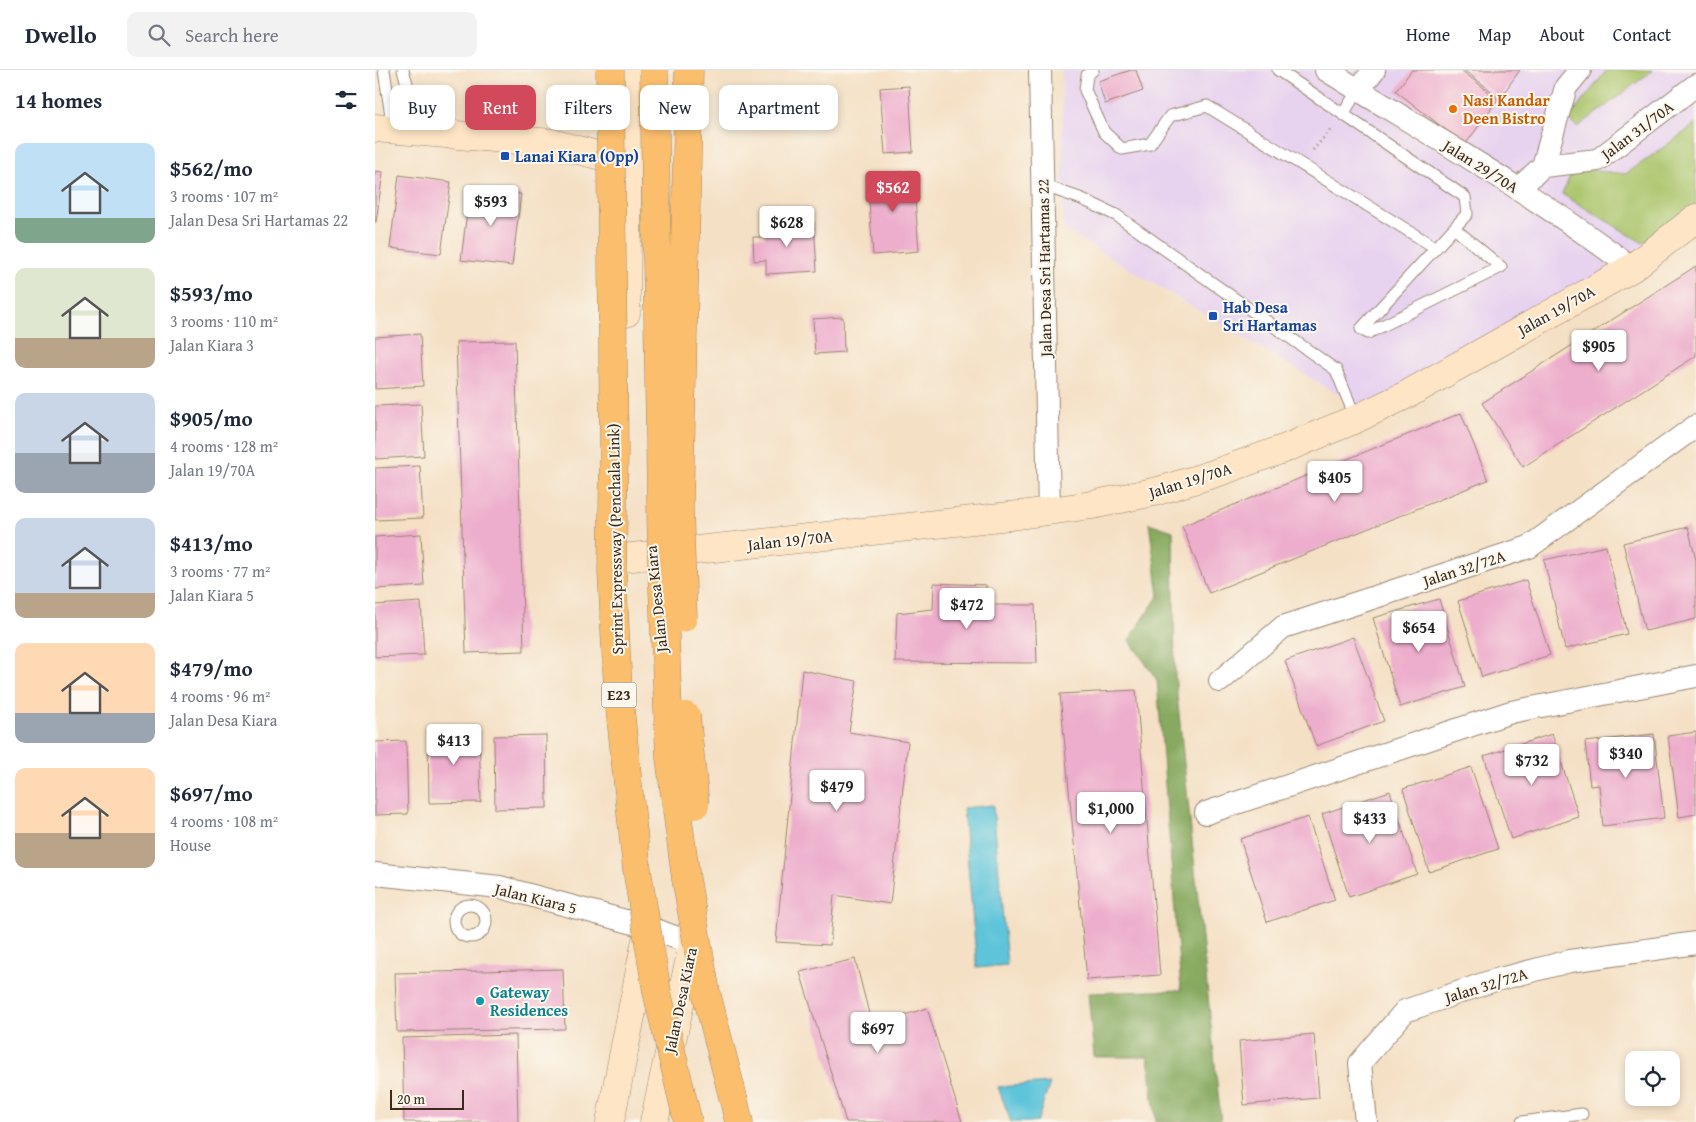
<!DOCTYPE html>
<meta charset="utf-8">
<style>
body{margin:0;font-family:"Gentium Book Plus",serif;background:#f2f2f3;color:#1f2937;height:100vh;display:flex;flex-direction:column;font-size:19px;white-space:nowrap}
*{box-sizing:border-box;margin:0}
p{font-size:16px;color:#747a83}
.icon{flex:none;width:28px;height:28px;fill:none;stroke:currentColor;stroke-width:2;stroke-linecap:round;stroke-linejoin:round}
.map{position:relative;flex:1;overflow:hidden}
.sheet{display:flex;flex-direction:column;background:#fff;width:375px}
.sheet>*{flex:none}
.banner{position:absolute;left:15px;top:15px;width:475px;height:45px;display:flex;gap:10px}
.fabs{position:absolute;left:1250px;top:981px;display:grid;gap:10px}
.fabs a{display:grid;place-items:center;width:55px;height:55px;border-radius:10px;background:#fff;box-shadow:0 2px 8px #0003;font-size:25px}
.scale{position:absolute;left:15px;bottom:12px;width:74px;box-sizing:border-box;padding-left:5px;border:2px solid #3b2a1e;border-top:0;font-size:14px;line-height:18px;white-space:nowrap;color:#3b2a1e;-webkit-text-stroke:4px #fbf7ec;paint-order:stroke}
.price{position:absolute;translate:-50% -42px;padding:0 11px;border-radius:5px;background:#fff;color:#222;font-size:16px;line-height:32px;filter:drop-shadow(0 1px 2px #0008)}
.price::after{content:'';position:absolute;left:50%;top:30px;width:15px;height:11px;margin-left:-8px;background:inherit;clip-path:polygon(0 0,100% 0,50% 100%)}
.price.active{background:#d1495b;color:#fff}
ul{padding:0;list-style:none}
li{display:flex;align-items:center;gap:15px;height:125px;padding:0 15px}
li span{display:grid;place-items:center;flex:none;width:140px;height:100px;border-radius:10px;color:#555}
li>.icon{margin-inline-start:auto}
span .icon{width:60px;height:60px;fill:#fffc;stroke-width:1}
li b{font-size:21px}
h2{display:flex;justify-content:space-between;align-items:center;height:60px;padding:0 15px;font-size:21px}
.tag{padding:0 18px;border-radius:10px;background:#fff;box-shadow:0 2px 8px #0003;font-size:18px;line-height:45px}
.tag.active{background:#d1495b;color:#fff}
header{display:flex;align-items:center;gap:30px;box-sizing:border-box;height:70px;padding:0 25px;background:#fff;border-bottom:1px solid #e0e1e3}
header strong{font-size:24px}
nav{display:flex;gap:28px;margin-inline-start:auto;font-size:18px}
.search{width:350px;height:45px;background:#f2f2f3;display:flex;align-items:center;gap:12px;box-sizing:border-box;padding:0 18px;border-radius:10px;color:#747a83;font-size:19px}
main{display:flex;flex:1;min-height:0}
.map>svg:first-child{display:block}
.built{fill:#e7d2ef}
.green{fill:#aac56c;stroke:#727845}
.forest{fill:#87aa60;stroke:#616a3f}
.water{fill:#5dc4da;stroke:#4c777c}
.building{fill:#edadcc}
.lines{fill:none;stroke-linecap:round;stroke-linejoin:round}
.lane-casing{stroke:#988572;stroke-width:13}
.street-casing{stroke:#988572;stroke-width:24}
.secondary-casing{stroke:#988572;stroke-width:29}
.highway-casing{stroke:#988572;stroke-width:29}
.path{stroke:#988572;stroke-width:3;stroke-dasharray:1 4;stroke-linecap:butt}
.lane{stroke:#fff;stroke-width:11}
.street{stroke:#fff;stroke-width:22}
.secondary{stroke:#fde5c5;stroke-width:28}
.highway{stroke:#fabe6d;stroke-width:28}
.highway-bridge-casing{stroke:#988572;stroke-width:29;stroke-linecap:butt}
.highway-bridge{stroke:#fabe6d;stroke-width:28}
.food-dot{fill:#e8710a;stroke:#fbf7ec;stroke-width:2}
.transit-dot{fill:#1a4fb4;stroke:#fbf7ec;stroke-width:2}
.culture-dot{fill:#0f9aa8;stroke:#fbf7ec;stroke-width:2}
.labels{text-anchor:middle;stroke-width:4;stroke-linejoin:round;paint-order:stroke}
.shield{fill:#fbf7ec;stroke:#75685c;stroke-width:1}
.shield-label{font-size:15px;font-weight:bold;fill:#3b2a1e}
.food-label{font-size:16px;font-weight:bold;fill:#c56008;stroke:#fbf7ec;text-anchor:start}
.street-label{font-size:16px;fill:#3b2a1e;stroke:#fbf7ec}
.transit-label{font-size:16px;font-weight:bold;fill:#164399;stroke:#fbf7ec;text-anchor:start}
.culture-label{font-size:16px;font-weight:bold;fill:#0d838f;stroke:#fbf7ec;text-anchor:start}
</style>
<header>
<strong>Dwello</strong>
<div class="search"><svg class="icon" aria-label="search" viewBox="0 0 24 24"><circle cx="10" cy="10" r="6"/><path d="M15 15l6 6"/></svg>Search here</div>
<nav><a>Home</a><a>Map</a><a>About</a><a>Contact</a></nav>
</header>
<main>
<section class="sheet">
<h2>14 homes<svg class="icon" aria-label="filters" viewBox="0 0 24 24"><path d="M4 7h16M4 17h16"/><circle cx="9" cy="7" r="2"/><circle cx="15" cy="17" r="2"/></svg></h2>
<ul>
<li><span style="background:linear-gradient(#bfe0f5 75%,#7fa58c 0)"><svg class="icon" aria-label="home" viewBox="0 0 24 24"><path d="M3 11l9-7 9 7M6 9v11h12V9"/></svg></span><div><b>$562/mo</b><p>3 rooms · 107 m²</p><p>Jalan Desa Sri Hartamas 22</p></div></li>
<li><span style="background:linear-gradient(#dfe7d0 70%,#b9a48a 0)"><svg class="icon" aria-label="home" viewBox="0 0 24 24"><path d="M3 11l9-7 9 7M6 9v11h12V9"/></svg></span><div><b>$593/mo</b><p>3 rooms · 110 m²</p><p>Jalan Kiara 3</p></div></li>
<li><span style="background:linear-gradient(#c9d6e8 60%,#9aa5b1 0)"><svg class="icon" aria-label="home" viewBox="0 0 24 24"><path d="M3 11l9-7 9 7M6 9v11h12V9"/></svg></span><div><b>$905/mo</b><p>4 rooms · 128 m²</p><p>Jalan 19/70A</p></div></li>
<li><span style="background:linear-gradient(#c9d6e8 75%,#b9a48a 0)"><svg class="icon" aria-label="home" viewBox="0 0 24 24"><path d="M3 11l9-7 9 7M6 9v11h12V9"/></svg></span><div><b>$413/mo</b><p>3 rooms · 77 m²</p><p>Jalan Kiara 5</p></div></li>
<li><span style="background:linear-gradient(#ffd9b3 70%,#9aa5b1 0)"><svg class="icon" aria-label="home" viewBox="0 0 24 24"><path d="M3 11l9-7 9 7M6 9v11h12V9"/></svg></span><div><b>$479/mo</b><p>4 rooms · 96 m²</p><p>Jalan Desa Kiara</p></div></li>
<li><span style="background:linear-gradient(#ffd9b3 65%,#b9a48a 0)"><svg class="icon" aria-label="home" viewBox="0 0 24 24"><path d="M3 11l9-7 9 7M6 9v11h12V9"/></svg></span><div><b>$697/mo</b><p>4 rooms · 108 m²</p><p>House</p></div></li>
</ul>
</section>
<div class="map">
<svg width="1321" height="1052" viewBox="0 0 1321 1052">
<rect width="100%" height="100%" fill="#fbf7ec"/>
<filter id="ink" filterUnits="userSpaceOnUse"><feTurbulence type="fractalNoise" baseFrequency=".02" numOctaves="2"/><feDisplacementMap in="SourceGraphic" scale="10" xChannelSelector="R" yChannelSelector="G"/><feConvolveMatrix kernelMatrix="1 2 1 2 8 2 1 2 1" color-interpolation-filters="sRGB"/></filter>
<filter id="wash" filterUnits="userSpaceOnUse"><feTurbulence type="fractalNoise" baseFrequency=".0096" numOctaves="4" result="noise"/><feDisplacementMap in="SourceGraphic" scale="20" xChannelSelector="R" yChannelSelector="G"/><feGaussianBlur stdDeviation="1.12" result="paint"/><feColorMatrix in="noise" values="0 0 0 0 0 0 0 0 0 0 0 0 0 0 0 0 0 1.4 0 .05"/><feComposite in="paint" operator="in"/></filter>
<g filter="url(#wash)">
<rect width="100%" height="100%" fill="#f4e0c5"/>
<path class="built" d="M 687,0 L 1321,0 L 1321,132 L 1262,185 L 994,343 L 688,159 Z"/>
<path class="green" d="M 1232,0 L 1278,0 L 1203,57 L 1193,49 Z
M 1321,54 L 1321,134 L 1268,173 L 1187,124 L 1196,104 L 1215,100 L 1251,104 Z"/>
<path class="forest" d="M 774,453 L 798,461 L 800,605 L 846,1052 L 781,1052 L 773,987 L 719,987 L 713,923 L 806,920 L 782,610 L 754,570 L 784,525 Z"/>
<path class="water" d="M 618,735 L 632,895 L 602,898 L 588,738 Z
M 675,1013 L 662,1052 L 636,1052 L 623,1017 Z"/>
<g id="blocks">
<path class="building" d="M 756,0 L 761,0 L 768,21 L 730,34 L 723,11 Z
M 1037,0 L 1086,0 L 1123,29 L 1090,75 L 1021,21 Z
M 1089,0 L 1145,0 L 1125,28 Z
M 534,16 L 538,82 L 510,84 L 505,18 Z
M 0,101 L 8,102 L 1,152 L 0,152 Z
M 538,101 L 544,181 L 498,185 L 492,105 Z
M 24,105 L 76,112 L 66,184 L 15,178 Z
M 95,117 L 146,124 L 137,196 L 86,190 Z
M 439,152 L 442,201 L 391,204 L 391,190 L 379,191 L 378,167 L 390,167 L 389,154 Z
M 1321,196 L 1321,286 L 1148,397 L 1107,333 Z
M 468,247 L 469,282 L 440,284 L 438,249 Z
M 45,264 L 48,316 L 0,319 L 0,267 Z
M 140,271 L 149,581 L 91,583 L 81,272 Z
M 46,334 L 49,386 L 0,389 L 0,336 Z
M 1086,343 L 1113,410 L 834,523 L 807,456 Z
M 45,396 L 48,448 L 0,450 L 0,398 Z
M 1313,457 L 1321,490 L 1321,549 L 1270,561 L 1248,473 Z
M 46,464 L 49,516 L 0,519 L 0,467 Z
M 1231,476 L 1252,564 L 1190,579 L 1169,490 Z
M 1151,510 L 1175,585 L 1107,607 L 1083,531 Z
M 559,513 L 611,515 L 613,535 L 660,535 L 662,593 L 520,592 L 522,543 L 558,539 Z
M 1064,529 L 1090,617 L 1025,637 L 998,548 Z
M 46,532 L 49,585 L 0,587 L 0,535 Z
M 978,567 L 1009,651 L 941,676 L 910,591 Z
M 427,600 L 482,611 L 474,662 L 533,672 L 515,834 L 459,825 L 455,875 L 401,872 Z
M 761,620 L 785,905 L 712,910 L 685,624 Z
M 104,659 L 106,732 L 54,733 L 53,660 Z
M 1321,662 L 1321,744 L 1304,747 L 1293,666 Z
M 1177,664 L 1204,747 L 1136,769 L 1109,686 Z
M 1279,664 L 1289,748 L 1228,756 L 1224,715 L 1215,716 L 1210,672 Z
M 171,665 L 172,738 L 120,739 L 119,666 Z
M 31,671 L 33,744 L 0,745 L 0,672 Z
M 1096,697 L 1123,779 L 1054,802 L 1028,719 Z
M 1015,721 L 1042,804 L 974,827 L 947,744 Z
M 933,747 L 960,830 L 892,852 L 865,769 Z
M 480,889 L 497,955 L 552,938 L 587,1052 L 471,1052 L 425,902 Z
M 188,899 L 190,959 L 22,962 L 20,903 Z
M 939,964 L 944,1028 L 869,1035 L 864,971 Z
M 141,965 L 143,1052 L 29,1052 L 27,968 Z"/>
</g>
</g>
<g filter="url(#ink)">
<use href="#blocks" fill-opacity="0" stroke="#988572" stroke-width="1"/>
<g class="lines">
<defs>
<path id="lane" d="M 9,0 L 18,59
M 28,0 L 46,61
M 718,0 L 712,5 L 710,20 L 729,62 L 747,79 L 775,74 L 795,46 L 832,36 L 1061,178
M 903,0 L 1090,127 L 1092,144 L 986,259 L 993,263 L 1126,197 L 1079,158
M 968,44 L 983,20
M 667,115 L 707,129 L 741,145 L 961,300 L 981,349
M79 851a16 16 0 1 1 32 0a16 16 0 1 1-32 0Z
M 1147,1052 L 1207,1044"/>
<path id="street" d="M 665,0 L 674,441
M 951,0 C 1054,64 1160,124 1257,198
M 983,20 L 999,0
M 1168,96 L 1223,90 L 1321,15
M 1143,119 L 1168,96 L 1191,17 L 1205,0
M 845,611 L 908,557 L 1154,477 L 1321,356
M 831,743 L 1136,642 L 1321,606
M 0,804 L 125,817 L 273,857 L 318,874
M 991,1052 L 985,993 L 1030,941 L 1117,911 L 1195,891 L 1321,873"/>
<path id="secondary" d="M 0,58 L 177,73 L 252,93 L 259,93
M 251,243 L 254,0
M 248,488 L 644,445 L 717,435 L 783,421 L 841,403 L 911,378 L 981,349 L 1033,324 L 1257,198 L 1321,148
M 235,1052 L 272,865
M 279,1052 L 318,874 L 317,860"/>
<path id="highway" d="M 359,1031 L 364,1052"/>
</defs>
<use href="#lane" class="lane-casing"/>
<use href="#street" class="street-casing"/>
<use href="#secondary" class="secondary-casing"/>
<use href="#highway" class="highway-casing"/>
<path class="path" d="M 938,80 L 957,58"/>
<use href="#lane" class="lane"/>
<use href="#street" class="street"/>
<use href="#secondary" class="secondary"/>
<use href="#highway" class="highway"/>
<defs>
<path id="highway-bridge" d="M 235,0 L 239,379 L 237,501 L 243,620 L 262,800 L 282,922 L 313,1052
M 279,0 L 287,495 L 295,688 L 311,809 L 331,922 L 359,1031
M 308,548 L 304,437 L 314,0
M 311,646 L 320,735"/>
</defs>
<use href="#highway-bridge" class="highway-bridge-casing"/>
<use href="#highway-bridge" class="highway-bridge"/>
</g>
</g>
<circle class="food-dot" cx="1078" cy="39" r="5"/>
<g class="transit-dot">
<rect x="125" y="81" width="10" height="10" rx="2.5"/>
<rect x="833" y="241" width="10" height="10" rx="2.5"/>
</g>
<circle class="culture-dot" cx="105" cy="931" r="5"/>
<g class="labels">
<rect class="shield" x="226.5" y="612.5" width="35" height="25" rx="4"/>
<g class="shield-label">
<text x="244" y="630">E23</text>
</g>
<g class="food-label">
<text x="1088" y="36">Nasi Kandar<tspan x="1088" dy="18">Deen Bistro</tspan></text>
</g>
<g class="street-label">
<text transform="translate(1262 60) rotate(-37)" y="6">Jalan 31/70A</text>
<text transform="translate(1106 96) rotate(32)" y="6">Jalan 29/70A</text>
<text transform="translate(669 198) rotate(-91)" y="6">Jalan Desa Sri Hartamas 22</text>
<text transform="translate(1181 240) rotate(-29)" y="6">Jalan 19/70A</text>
<text transform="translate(815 410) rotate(-17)" y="6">Jalan 19/70A</text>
<text transform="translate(240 469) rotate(-91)" y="6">Sprint Expressway (Penchala Link)</text>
<text transform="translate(415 470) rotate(-6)" y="6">Jalan 19/70A</text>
<text transform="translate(1089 498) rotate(-18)" y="6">Jalan 32/72A</text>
<text transform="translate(281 529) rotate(-96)" y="6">Jalan Desa Kiara</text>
<text transform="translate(161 828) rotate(14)" y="6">Jalan Kiara 5</text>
<text transform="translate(1111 915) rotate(-17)" y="6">Jalan 32/72A</text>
<text transform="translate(305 930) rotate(-78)" y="6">Jalan Desa Kiara</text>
</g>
<g class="transit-label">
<text x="140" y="92">Lanai Kiara (Opp)</text>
<text x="848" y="243">Hab Desa<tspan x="848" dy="18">Sri Hartamas</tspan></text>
</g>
<g class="culture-label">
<text x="115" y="928">Gateway<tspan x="115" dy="18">Residences</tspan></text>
</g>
</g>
</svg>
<div class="fabs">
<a><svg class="icon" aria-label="locate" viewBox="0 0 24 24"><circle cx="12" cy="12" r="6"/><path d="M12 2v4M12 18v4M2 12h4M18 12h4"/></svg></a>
</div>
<div class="scale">20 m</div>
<b class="price active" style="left:518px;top:143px">$562</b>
<b class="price" style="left:116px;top:157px">$593</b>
<b class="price" style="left:412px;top:178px">$628</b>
<b class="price" style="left:1224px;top:302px">$905</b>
<b class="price" style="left:960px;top:433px">$405</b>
<b class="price" style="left:592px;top:560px">$472</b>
<b class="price" style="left:1044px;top:583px">$654</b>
<b class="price" style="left:79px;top:696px">$413</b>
<b class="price" style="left:1251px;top:709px">$340</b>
<b class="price" style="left:1157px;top:716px">$732</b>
<b class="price" style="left:462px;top:742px">$479</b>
<b class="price" style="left:736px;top:764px">$1,000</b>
<b class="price" style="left:995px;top:774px">$433</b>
<b class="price" style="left:503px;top:984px">$697</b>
<div class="banner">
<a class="tag">Buy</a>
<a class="tag active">Rent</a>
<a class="tag">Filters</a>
<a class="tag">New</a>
<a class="tag">Apartment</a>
</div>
</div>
</main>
